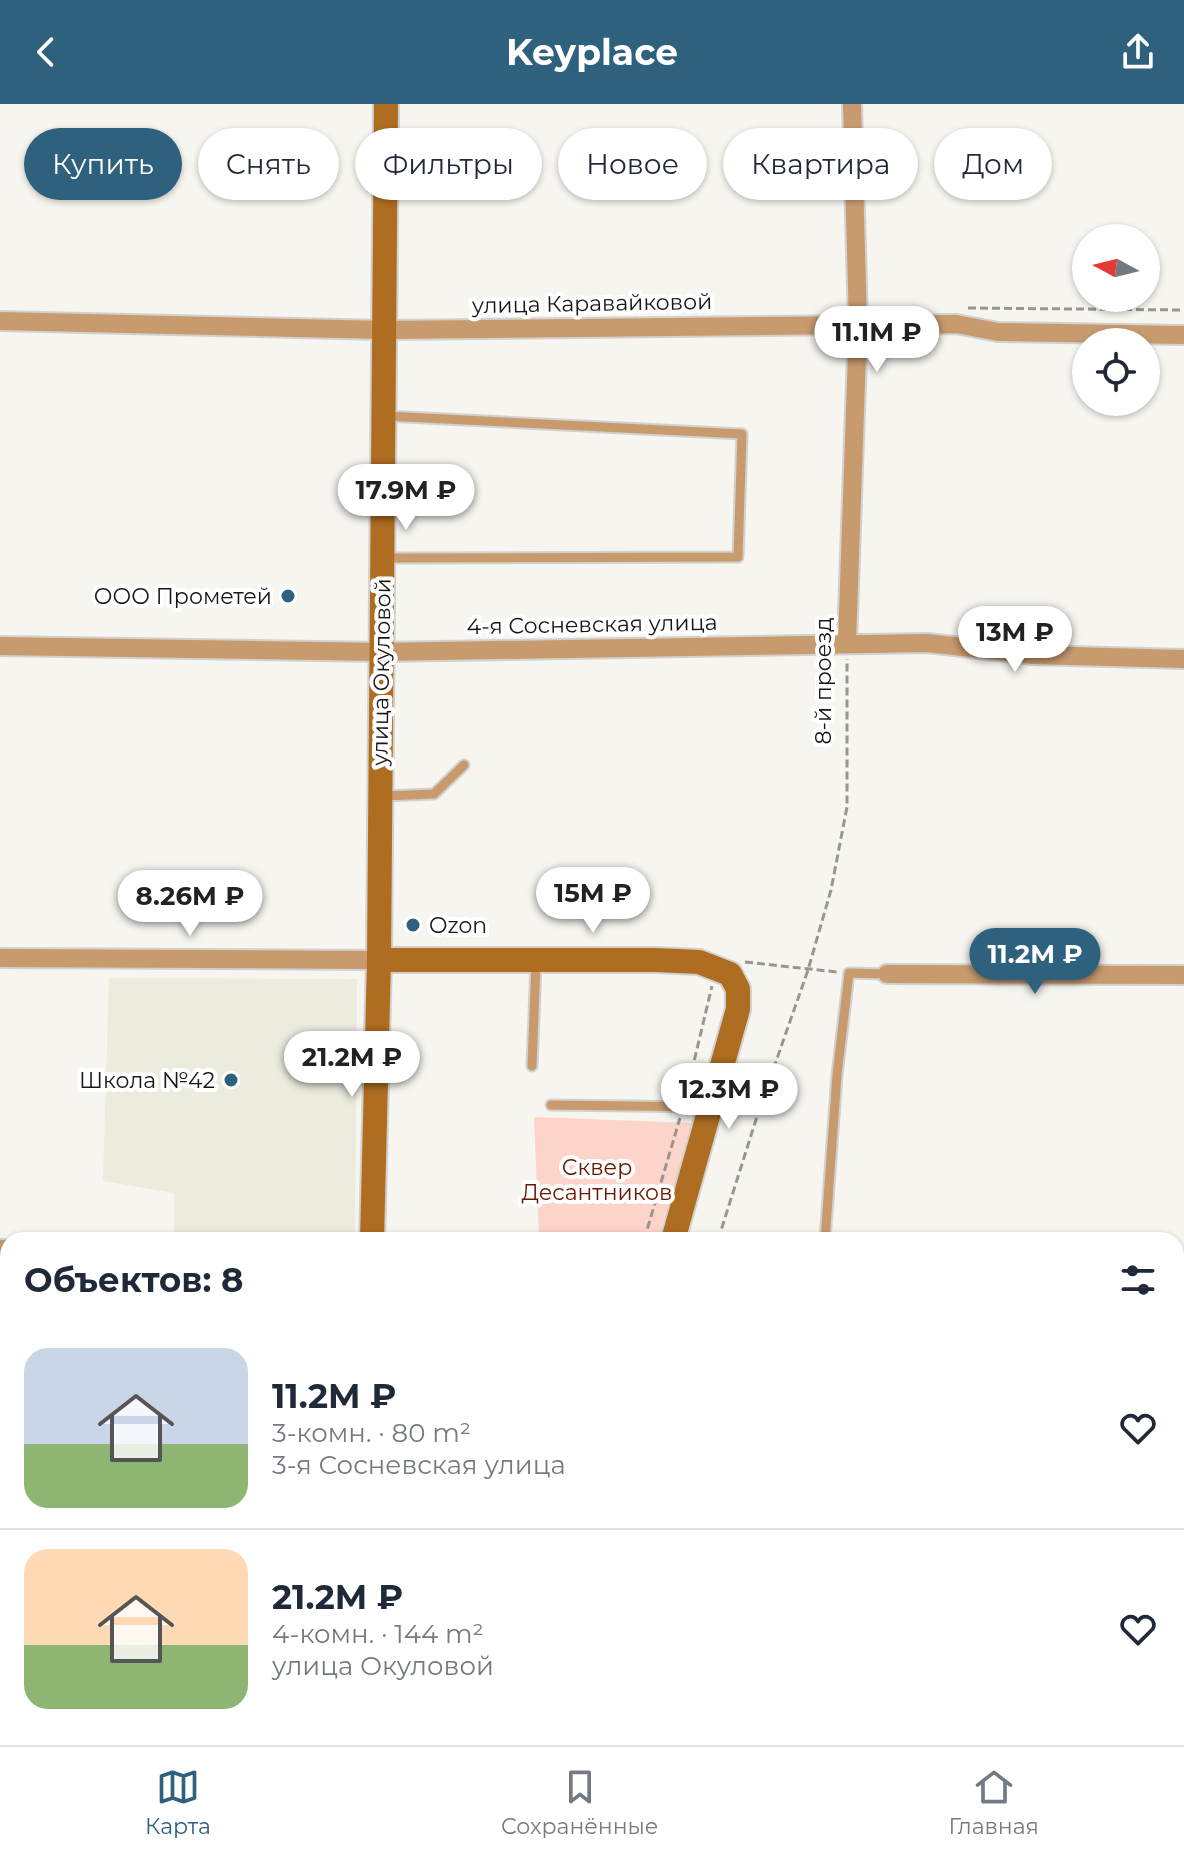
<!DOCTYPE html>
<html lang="ru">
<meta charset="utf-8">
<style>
body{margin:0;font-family:Montserrat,sans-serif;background:#f6f6f7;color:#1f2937;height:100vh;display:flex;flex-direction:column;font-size:30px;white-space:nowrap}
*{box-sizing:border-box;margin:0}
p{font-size:26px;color:#747a83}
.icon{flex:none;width:44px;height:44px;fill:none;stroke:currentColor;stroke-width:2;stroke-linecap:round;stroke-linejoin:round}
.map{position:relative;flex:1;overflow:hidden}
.panel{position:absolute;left:0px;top:1128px;width:1184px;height:514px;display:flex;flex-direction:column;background:#fff;border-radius:24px 24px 0 0;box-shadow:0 2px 6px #0004}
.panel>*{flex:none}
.top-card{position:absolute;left:24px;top:24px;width:1136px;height:72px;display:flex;gap:16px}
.needle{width:52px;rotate:277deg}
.tools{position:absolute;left:1072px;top:120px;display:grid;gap:16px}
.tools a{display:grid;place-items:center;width:88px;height:88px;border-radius:50%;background:#fff;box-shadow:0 2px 6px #0004;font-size:40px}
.price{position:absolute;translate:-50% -68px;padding:0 18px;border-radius:28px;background:#fff;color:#222;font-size:26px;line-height:52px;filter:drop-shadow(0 2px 4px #0008)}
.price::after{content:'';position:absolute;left:50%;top:48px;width:24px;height:18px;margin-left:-12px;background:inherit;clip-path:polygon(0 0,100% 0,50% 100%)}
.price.current{background:#2d617d;color:#fff}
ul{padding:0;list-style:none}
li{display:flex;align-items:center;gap:24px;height:200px;padding:0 24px}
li+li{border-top:2px solid #e0e1e3}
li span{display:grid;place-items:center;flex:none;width:224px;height:160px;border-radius:24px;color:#555}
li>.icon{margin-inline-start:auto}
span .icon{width:96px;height:96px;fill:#fffc;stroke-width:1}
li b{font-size:34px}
h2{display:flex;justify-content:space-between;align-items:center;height:96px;padding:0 24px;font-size:34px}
.chip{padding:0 28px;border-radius:36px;background:#fff;box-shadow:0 2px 6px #0004;font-size:28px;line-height:72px}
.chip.current{background:#2d617d;color:#fff}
header{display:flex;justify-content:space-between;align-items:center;height:104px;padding:0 24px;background:#2d617d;color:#fff;font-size:36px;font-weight:700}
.tab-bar{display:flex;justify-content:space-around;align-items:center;height:112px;border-top:2px solid #e0e1e3;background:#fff;font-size:22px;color:#747a83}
.tab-bar a{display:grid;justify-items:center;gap:4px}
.tab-bar .current{color:#2d617d}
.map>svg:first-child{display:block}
.built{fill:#edeade}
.green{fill:#fdd4c9}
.water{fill:#6cb97e}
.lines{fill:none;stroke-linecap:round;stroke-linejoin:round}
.lane-casing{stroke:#d2d1cd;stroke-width:13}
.street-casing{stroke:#d2d1cd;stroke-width:22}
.secondary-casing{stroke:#d2d1cd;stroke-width:28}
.path{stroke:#979692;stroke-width:3;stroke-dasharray:8 4;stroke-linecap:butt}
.lane{stroke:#c89b6f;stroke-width:9}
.street{stroke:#c89b6f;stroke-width:18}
.secondary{stroke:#ae6d21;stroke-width:24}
.poi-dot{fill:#2d617d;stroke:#fff;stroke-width:3}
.labels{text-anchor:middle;stroke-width:8;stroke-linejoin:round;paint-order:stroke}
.street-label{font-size:22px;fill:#181716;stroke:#fff}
.poi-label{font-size:22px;fill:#181716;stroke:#fff;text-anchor:end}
.park-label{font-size:22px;fill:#691900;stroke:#fff}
</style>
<header><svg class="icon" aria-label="back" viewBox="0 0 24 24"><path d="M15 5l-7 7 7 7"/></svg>Keyplace<svg class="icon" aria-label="share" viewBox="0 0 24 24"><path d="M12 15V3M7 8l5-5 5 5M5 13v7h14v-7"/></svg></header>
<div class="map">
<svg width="1184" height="1641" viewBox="0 0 1184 1641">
<rect width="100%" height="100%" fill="#f6f5f0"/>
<path class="built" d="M 109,874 L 357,875 L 355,1136 L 174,1136 L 174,1089 L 103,1077 Z"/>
<path class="green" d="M 534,1013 L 692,1019 L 658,1136 L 539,1136 Z"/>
<path class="water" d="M 0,1381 L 8,1381 L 8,1595 L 0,1594 Z
M 1176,1547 L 1184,1549 L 1184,1641 L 803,1641 L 814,1634 L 1176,1634 Z
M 161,1634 L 478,1634 L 485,1641 L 183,1641 Z"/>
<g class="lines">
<defs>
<path id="lane" d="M 385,312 L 742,330 L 738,453 L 386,454
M 383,692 L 434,690 L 464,661
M 532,962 L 536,859
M 551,1001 L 707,1003
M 825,1136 L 837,971 L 849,869 L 887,870"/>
<path id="street" d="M 0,217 L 384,226 L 956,220 L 998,228 L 1184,231
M 847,539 L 858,220 L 852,0
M 0,542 L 381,548 L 927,539 L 1033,551 L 1184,555
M 0,854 L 379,856
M 887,870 L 1184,871
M 0,1145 L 8,1146
M 1176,1172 L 1184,1172"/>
<path id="secondary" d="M 379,856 L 656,856 L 699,858 L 730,870 L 738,885 L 738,905 L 673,1136
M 372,1136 L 379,856 L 386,0
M 1176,1363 L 1184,1363
M 549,1641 L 551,1634
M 574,1641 L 576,1634"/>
</defs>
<use href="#lane" class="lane-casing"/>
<use href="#street" class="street-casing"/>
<use href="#secondary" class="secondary-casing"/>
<path class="path" d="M 968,204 L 1184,206
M 745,858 L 837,868
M 686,991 L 712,882
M 644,1136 L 680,1014
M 718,1136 L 760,1003 L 808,866 L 831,786 L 847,703 L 847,555
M 0,1293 L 8,1298
M 1176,1421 L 1184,1421"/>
<use href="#lane" class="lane"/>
<use href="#street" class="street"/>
<use href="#secondary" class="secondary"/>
</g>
<g class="poi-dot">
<circle cx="288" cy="492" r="8"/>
<circle cx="413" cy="821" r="8"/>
<circle cx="231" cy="976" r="8"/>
</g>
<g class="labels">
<g class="street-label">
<text transform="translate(592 199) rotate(-1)" y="8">улица Каравайковой</text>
<text transform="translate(592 520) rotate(-1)" y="8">4-я Сосневская улица</text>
<text transform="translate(381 568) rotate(-89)" y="8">улица Окуловой</text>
<text transform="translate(823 577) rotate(-90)" y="8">8-й проезд</text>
</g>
<g class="poi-label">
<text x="272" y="500">ООО Прометей</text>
<text x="429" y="829" text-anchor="start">Ozon</text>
<text x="215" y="984">Школа №42</text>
</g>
<g class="park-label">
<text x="597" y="1071">Сквер<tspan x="597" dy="25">Десантников</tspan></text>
</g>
</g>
</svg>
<div class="tools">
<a><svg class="needle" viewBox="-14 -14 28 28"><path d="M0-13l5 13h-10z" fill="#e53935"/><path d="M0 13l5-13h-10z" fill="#747a83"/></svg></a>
<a><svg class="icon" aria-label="locate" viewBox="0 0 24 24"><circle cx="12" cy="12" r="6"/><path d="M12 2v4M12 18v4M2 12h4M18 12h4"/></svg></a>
</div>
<b class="price" style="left:877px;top:270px">11.1M ₽</b>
<b class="price" style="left:406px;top:428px">17.9M ₽</b>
<b class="price" style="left:1015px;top:570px">13M ₽</b>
<b class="price" style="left:593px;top:831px">15M ₽</b>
<b class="price" style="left:190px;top:834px">8.26M ₽</b>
<b class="price current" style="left:1035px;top:892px">11.2M ₽</b>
<b class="price" style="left:352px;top:995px">21.2M ₽</b>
<b class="price" style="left:729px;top:1027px">12.3M ₽</b>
<div class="top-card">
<a class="chip current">Купить</a>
<a class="chip">Снять</a>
<a class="chip">Фильтры</a>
<a class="chip">Новое</a>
<a class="chip">Квартира</a>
<a class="chip">Дом</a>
</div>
<section class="panel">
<h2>Объектов: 8<svg class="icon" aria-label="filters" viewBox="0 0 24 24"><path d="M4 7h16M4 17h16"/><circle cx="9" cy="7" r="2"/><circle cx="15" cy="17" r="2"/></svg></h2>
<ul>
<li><span style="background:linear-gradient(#c9d6e8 60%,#8fb573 0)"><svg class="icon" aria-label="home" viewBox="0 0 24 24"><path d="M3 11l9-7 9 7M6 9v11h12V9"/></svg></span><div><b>11.2M ₽</b><p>3-комн. · 80 m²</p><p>3-я Сосневская улица</p></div><svg class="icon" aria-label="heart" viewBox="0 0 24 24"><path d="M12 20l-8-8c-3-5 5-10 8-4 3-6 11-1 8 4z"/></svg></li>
<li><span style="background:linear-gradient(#ffd9b3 60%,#8fb573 0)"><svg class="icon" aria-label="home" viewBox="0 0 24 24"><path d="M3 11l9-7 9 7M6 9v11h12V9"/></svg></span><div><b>21.2M ₽</b><p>4-комн. · 144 m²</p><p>улица Окуловой</p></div><svg class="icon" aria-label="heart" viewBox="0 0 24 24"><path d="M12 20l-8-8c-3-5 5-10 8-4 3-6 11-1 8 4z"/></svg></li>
</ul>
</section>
</div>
<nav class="tab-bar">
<a class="current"><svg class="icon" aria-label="map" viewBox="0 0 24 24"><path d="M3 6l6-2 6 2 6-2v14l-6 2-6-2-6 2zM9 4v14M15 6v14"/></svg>Карта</a>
<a><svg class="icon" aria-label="saved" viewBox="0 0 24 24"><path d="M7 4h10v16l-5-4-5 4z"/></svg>Сохранённые</a>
<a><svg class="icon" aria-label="home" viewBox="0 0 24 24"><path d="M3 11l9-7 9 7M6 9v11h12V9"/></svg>Главная</a>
</nav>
